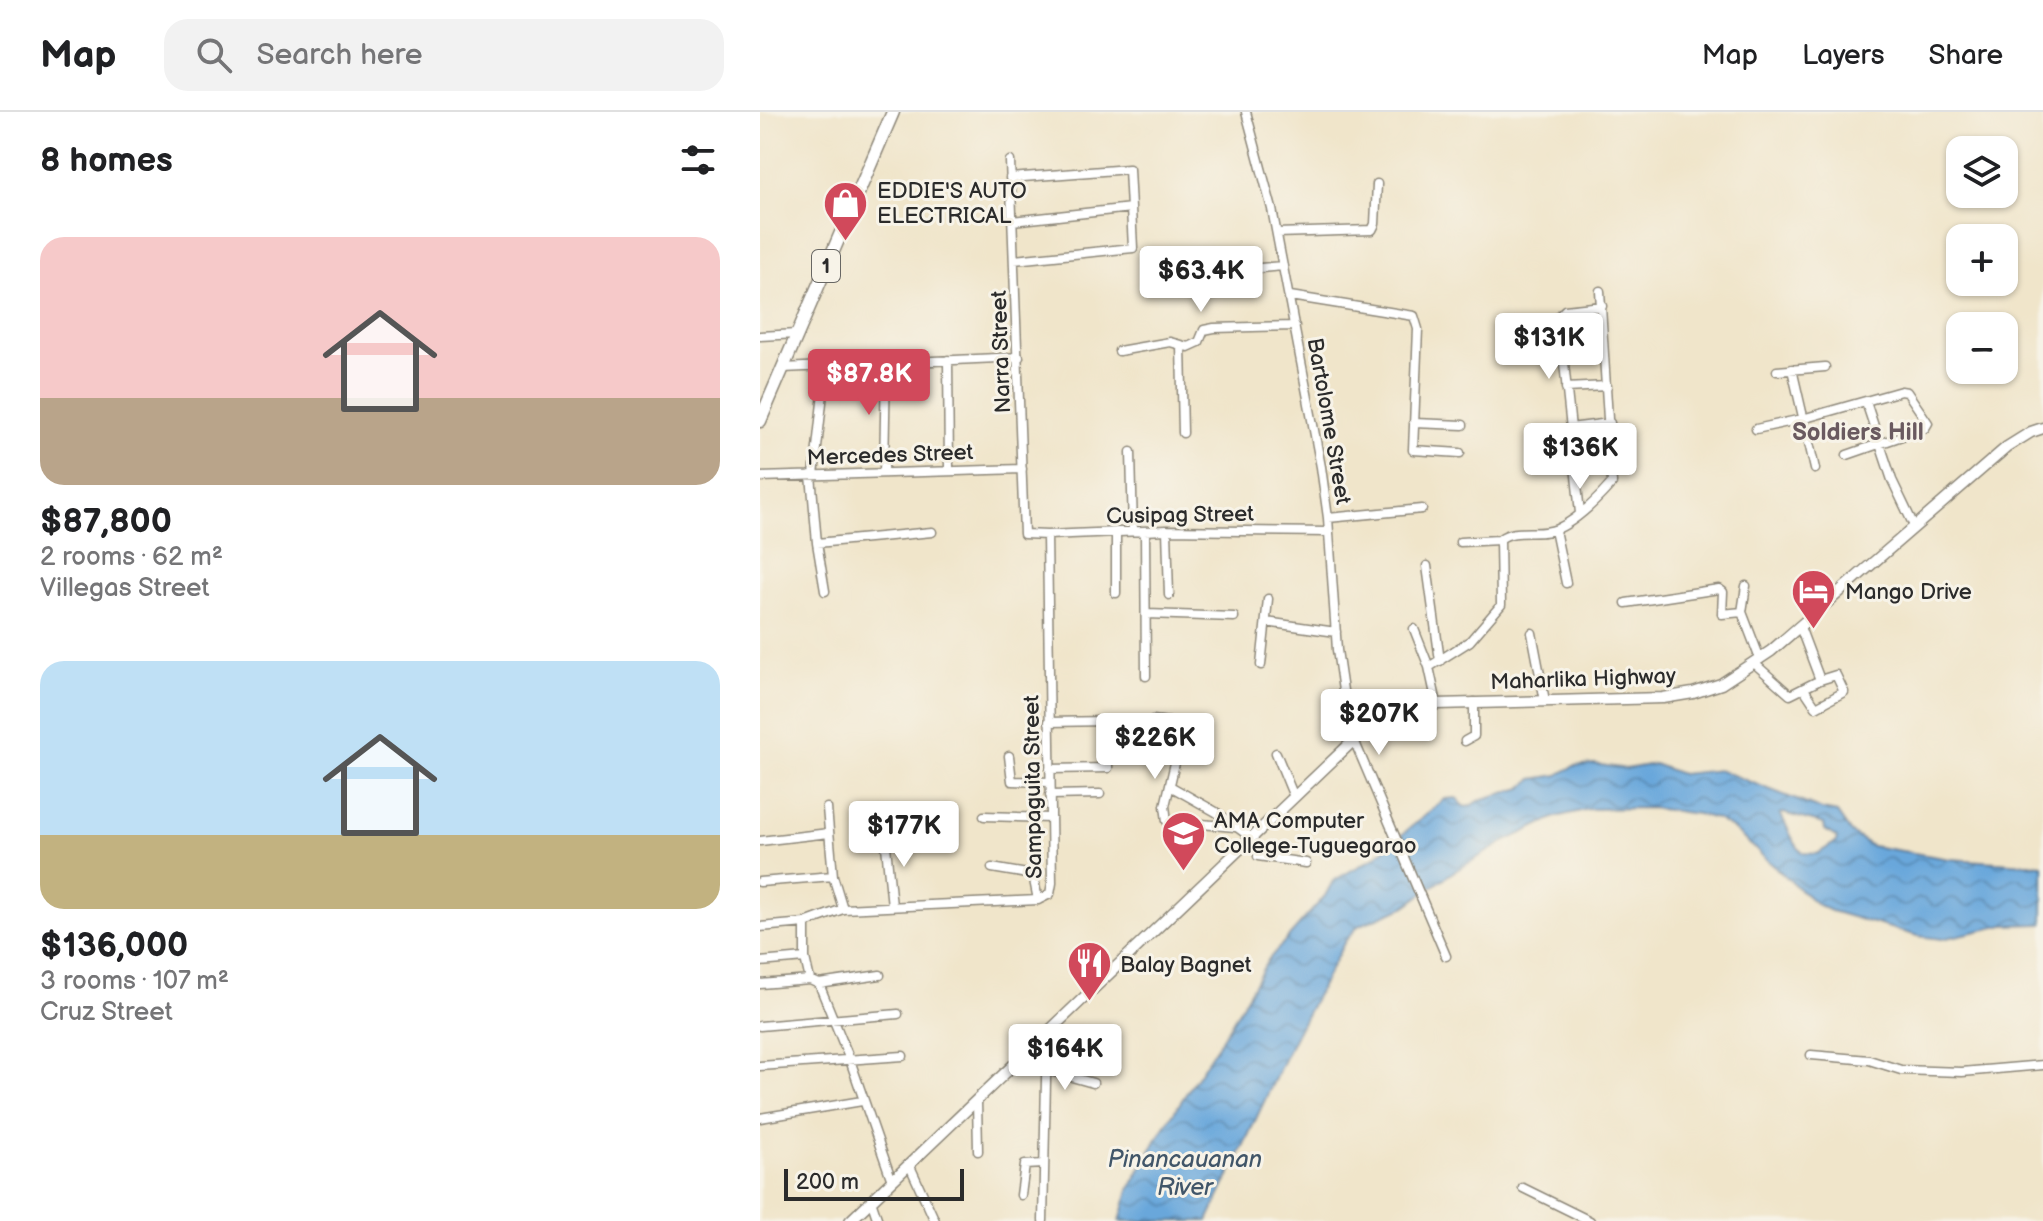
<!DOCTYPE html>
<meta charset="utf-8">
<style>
body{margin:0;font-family:"Balsamiq Sans",sans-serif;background:#f2f2f2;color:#202124;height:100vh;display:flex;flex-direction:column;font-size:30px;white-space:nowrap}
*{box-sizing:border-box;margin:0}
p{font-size:26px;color:#757577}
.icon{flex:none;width:44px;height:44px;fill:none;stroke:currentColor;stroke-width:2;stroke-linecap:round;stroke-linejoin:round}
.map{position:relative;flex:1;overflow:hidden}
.sheet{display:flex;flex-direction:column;background:#fff;width:760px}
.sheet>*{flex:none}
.fabs{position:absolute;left:1186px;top:24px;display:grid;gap:16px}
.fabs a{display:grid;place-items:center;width:72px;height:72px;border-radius:16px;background:#fff;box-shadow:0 2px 6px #0004;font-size:40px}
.scale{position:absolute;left:24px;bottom:20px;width:180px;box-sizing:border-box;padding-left:8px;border:4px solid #2b2b2b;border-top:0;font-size:22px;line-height:28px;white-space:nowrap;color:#2b2b2b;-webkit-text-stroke:6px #f7f3e8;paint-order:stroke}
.price{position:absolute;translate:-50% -68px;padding:0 18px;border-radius:8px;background:#fff;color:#222;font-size:26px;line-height:52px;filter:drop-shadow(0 2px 4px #0008)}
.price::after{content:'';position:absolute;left:50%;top:48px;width:24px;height:18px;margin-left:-12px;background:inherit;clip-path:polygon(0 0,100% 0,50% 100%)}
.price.current{background:#d1495b;color:#fff}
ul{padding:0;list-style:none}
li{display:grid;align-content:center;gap:16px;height:424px;padding:0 40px}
li span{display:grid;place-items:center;height:248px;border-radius:24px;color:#555}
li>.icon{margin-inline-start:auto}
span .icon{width:144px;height:144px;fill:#fffc;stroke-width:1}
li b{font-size:34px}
h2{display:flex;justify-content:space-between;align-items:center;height:96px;padding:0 40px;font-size:34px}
header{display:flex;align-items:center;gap:48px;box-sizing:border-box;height:112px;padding:0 40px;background:#fff;border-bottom:2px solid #e0e0e0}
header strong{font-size:38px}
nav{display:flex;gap:44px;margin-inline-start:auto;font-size:28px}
.search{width:560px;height:72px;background:#f2f2f2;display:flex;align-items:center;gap:20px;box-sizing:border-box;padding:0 28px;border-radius:24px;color:#757577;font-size:30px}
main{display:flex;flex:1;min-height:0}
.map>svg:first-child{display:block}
.water{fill:url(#water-waves);stroke:#4a6983;stroke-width:2;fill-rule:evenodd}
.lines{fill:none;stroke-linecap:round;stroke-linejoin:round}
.minor-casing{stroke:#8e887a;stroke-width:11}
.major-casing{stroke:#8e887a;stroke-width:13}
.highway-casing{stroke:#8e887a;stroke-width:15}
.minor{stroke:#fff;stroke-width:8}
.major{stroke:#fff;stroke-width:10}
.highway{stroke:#fff;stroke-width:12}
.labels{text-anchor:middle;stroke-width:6;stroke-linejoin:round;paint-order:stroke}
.shield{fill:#f7f3e8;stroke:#686764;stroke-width:2}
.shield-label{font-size:20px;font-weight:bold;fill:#2b2b2b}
.poi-label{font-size:22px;fill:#2b2b2b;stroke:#f7f3e8;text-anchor:start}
.street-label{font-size:22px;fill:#2b2b2b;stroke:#f7f3e8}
.neighbourhood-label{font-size:24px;font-weight:bold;fill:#6a5a60;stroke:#f7f3e8}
.water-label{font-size:24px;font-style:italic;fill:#415669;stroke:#f7f3e8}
</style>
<header>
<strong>Map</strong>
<div class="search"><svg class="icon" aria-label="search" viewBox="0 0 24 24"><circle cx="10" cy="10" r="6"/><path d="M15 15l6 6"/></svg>Search here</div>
<nav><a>Map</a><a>Layers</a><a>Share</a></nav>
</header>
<main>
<section class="sheet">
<h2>8 homes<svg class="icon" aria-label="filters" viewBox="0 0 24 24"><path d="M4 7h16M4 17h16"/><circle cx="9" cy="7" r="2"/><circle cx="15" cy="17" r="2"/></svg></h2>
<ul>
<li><span style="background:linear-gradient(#f6c9c9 65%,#b9a48a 0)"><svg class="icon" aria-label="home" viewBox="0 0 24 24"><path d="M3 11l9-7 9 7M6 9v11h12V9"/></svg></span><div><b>$87,800</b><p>2 rooms · 62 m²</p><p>Villegas Street</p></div></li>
<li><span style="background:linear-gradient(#bfe0f5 70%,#c2b280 0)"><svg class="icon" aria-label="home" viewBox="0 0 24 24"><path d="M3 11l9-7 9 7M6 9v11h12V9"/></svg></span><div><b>$136,000</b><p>3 rooms · 107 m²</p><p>Cruz Street</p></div></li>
</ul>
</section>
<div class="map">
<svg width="1283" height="1109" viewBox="0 0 1283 1109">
<defs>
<pattern id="water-waves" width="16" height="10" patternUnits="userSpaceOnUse" patternTransform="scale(2)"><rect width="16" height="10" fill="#69a7db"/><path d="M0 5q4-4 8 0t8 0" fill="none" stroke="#5788b2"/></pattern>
</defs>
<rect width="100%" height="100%" fill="#f7f3e8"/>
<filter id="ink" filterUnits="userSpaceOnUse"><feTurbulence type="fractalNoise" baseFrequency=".0125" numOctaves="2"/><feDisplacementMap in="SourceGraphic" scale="16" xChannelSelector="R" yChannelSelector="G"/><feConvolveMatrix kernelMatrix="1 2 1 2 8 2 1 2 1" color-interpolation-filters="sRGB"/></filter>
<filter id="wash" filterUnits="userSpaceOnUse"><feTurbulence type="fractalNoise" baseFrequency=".006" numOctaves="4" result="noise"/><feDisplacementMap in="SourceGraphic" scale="32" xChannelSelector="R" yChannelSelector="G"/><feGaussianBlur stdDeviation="1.8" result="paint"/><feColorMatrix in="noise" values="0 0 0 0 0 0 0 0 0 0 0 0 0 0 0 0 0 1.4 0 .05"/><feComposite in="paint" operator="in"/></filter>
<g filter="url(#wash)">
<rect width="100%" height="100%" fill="#f0e5ca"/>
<path class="water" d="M 834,652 L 866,657 L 894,652 L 921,662 L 960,658 L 1062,698 L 1077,701 L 1091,721 L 1112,734 L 1190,747 L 1283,753 L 1283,812 L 1245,813 L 1182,827 L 1158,824 L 1071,799 L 1056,792 L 973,717 L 956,707 L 937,702 L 892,696 L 829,697 L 796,705 L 744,730 L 690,762 L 644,795 L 598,814 L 585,829 L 534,926 L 448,1109 L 360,1109 L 369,1078 L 398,1025 L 470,914 L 508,848 L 565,784 L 573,769 L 615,745 L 685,687 L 697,686 L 703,694 L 708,695 L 723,687 L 762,676 L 773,667 L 798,663 L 814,654 ZM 1023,701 L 1064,712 L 1065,718 L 1077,726 L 1076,730 L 1057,742 L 1043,741 C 1031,730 1029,716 1020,702 Z"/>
</g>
<g filter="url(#ink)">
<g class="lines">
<defs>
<path id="minor" d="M 486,0 L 512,97 L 561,355 L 568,406 L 577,538 L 586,599 L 594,628 L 686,844
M 250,49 L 264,422 L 287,423 L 407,418 L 569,420
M 250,66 L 369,57 L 373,136 L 254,148
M 252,109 L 371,96
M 517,121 L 612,118 L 615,112 L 617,72
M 453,160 L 523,154
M 530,184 L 654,204 L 658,217 L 653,338 L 700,341
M 0,224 L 37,222
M 421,233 L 423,321
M 359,239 L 410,230 L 428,235 L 439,230 L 444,218 L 454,216 L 535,214
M 188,248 L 189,358
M 23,256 L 259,245
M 1032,257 L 1055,357
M 1017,259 L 1065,255
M 806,276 L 847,274
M 1106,290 L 1132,368 L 1154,414
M 654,311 L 703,313
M 810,316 L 850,311
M 996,317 L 1042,307 L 1141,279 L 1147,280 L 1168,311 L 1165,316 L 1087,343
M 371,340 L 373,419
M 124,360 L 126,251
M 51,363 L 57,431 L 65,479
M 54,363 L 66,254
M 0,365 L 262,357
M 820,401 L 799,204 L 805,198 L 842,194
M 568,406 L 662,397
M 407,418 L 409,483
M 795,418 L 806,471
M 385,419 L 386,564
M 700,430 L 739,428
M 57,431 L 172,420
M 667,454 L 680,549
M 986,474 L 982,500 L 1000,547
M 356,481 L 356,420
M 866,491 L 959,477 L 963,480 L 962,502 L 982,500
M 387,502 L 474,505
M 506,510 L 576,520
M 654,517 L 669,555
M 772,521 L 785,589
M 994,551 L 1030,583 L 1060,568 L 1040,515
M 501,553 L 508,487
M 1044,577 L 1056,595 L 1084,580 L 1076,563 L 1060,568
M 677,592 L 669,555 L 710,529 L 741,493 L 740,427 C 755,415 780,425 797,417 C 817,408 838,387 852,371 L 840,179
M 393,608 L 424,612 L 405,694 L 407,709 L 475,715
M 289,610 L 348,609 L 348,656 L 290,657
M 705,629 L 714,624 L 714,590
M 516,641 L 534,685
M 249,644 L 252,669 L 290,670
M 410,674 L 456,700 L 492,726
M 290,683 L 340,682
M 67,696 L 73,764 L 83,797
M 224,704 L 290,706
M 125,724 L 132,794
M 0,729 L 69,721
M 498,744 L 546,751
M 232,756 L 273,763 L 278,788
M 0,770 L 73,764
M 0,815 L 45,811
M 0,850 L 45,846
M 0,872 L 50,868
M 59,872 L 120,863
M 0,914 L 138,902
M 1051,943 L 1109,948 L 1141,958 L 1202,960 L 1283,953
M 0,954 L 143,944
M 287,958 L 333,971
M 217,988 L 218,1039
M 0,1006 L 102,989
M 149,1052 L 175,1109
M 132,1069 L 90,948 L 59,872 L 50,868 L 45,846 L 45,811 L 83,797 L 278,788 L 290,782 L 292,771 L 287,423
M 763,1076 L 830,1109
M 261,1083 L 265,1053 L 284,1052
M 111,1088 L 118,1109
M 283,1109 L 287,921"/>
<path id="major" d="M 90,1109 L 594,628 L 633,602 L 677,592 L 903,586 L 933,581 L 961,572 L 1011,539 L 1247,335 L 1271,320 L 1283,316"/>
<path id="highway" d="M 0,309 L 133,0"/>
</defs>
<use href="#minor" class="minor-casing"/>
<use href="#major" class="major-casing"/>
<use href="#highway" class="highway-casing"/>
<use href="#minor" class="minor"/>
<use href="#major" class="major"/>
<use href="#highway" class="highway"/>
</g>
</g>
<defs>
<symbol id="shop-pin" viewBox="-11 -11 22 30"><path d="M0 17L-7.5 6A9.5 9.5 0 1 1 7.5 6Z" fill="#d1495b" stroke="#f7f3e8"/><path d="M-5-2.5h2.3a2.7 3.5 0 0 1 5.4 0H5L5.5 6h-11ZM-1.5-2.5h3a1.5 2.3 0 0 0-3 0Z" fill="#fff"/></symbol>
<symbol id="hotel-pin" viewBox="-11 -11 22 30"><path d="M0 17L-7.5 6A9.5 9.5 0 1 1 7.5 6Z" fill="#d1495b" stroke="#f7f3e8"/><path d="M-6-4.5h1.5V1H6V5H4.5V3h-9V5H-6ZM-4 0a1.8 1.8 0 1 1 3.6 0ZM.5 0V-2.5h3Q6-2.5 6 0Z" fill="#fff"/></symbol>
<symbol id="university-pin" viewBox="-11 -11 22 30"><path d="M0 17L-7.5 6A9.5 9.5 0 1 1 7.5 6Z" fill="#d1495b" stroke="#f7f3e8"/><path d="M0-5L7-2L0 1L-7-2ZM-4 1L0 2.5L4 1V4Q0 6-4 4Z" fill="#fff"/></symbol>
<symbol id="restaurant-pin" viewBox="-11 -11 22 30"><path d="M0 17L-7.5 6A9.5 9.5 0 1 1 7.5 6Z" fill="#d1495b" stroke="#f7f3e8"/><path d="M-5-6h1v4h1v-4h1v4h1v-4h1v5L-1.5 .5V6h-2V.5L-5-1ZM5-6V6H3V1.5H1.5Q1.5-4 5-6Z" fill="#fff"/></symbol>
</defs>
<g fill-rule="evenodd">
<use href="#shop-pin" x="60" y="66" width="51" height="69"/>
<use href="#hotel-pin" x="1028" y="454" width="51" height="69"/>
<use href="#university-pin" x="398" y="696" width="51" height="69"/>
<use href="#restaurant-pin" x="304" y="826" width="51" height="69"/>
</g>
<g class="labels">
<rect class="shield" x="52" y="138" width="28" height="32" rx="6"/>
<g class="shield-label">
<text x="66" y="161">1</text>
</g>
<g class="poi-label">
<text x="117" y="86">EDDIE'S AUTO<tspan x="117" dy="25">ELECTRICAL</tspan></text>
<text x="1085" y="487">Mango Drive</text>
<text x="454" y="716">AMA Computer<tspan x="454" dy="25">College-Tuguegarao</tspan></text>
<text x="360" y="860">Balay Bagnet</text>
</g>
<g class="street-label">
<text transform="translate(240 240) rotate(-92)" y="8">Narra Street</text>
<text transform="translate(570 309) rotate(80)" y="8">Bartolome Street</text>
<text transform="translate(130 342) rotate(-2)" y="8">Mercedes Street</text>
<text transform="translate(420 402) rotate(-1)" y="8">Cusipag Street</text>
<text transform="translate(823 566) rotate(-2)" y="8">Maharlika Highway</text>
<text transform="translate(272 675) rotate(-91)" y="8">Sampaguita Street</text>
</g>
<g class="neighbourhood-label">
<text x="1098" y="328">Soldiers Hill</text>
</g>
<g class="water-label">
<text x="425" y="1055">Pinancauanan<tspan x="425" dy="28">River</tspan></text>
</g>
</g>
</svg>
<div class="fabs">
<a><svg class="icon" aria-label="layers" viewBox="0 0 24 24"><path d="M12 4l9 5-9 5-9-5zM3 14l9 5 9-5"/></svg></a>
<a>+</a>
<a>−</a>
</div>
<div class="scale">200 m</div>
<b class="price" style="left:441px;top:202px">$63.4K</b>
<b class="price" style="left:789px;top:269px">$131K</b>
<b class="price current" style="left:109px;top:305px">$87.8K</b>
<b class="price" style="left:820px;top:379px">$136K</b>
<b class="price" style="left:619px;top:645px">$207K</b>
<b class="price" style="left:395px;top:669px">$226K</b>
<b class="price" style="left:144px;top:757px">$177K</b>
<b class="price" style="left:305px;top:980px">$164K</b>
</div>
</main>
